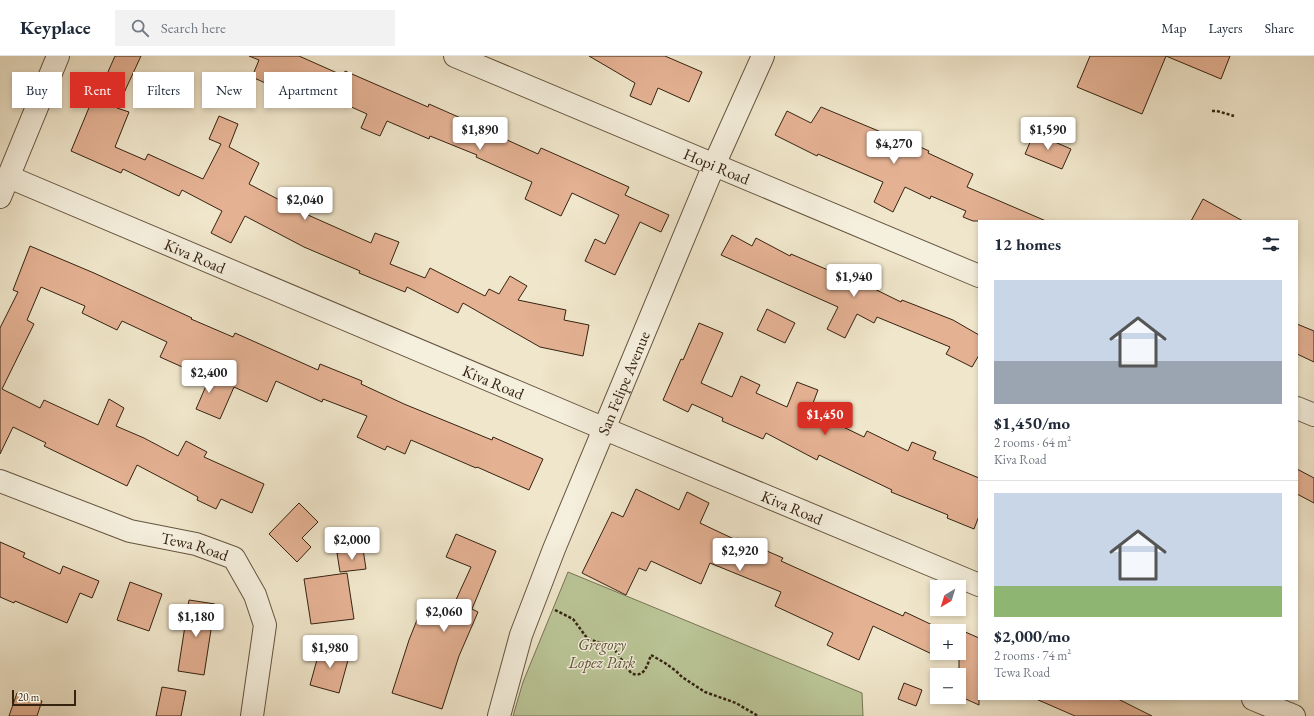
<!DOCTYPE html>
<meta charset="utf-8">
<style>
body{margin:0;font-family:"EB Garamond",serif;background:#f2f2f3;color:#1f2937;height:100vh;display:flex;flex-direction:column;font-size:15px;white-space:nowrap}
*{box-sizing:border-box;margin:0}
p{font-size:13px;color:#747a83}
.icon{flex:none;width:22px;height:22px;fill:none;stroke:currentColor;stroke-width:2;stroke-linecap:round;stroke-linejoin:round}
.map{position:relative;flex:1;overflow:hidden}
.panel{position:absolute;left:978px;top:164px;width:320px;height:480px;display:flex;flex-direction:column;background:#fff;border-radius:0px;box-shadow:0 2px 6px #0003}
.panel>*{flex:none}
.banner{position:absolute;left:12px;top:16px;width:380px;height:36px;display:flex;gap:8px}
.needle{width:26px;rotate:218deg}
.controls{position:absolute;left:930px;top:524px;display:grid;gap:8px}
.controls a{display:grid;place-items:center;width:36px;height:36px;border-radius:0px;background:#fff;box-shadow:0 2px 6px #0003;font-size:20px}
.scale{position:absolute;left:12px;bottom:10px;width:64px;box-sizing:border-box;padding-left:4px;border:2px solid #352310;border-top:0;font-size:11px;line-height:14px;white-space:nowrap;color:#352310;-webkit-text-stroke:3px #f5efdd;paint-order:stroke}
.price{position:absolute;translate:-50% -34px;padding:0 9px;border-radius:4px;background:#fff;color:#222;font-size:13px;line-height:26px;filter:drop-shadow(0 1px 2px #0008)}
.price::after{content:'';position:absolute;left:50%;top:24px;width:12px;height:9px;margin-left:-6px;background:inherit;clip-path:polygon(0 0,100% 0,50% 100%)}
.price.on{background:#d93025;color:#fff}
ul{padding:0;list-style:none}
li{display:grid;align-content:center;gap:8px;height:212px;padding:0 16px}
li+li{border-top:1px solid #e0e1e3}
li span{display:grid;place-items:center;height:124px;border-radius:0px;color:#555}
li>.icon{margin-inline-start:auto}
span .icon{width:72px;height:72px;fill:#fffc;stroke-width:1}
li b{font-size:17px}
h2{display:flex;justify-content:space-between;align-items:center;height:48px;padding:0 16px;font-size:17px}
.pill{padding:0 14px;border-radius:0px;background:#fff;box-shadow:0 2px 6px #0003;font-size:14px;line-height:36px}
.pill.on{background:#d93025;color:#fff}
header{display:flex;align-items:center;gap:24px;box-sizing:border-box;height:56px;padding:0 20px;background:#fff;border-bottom:1px solid #e0e1e3}
header strong{font-size:19px}
nav{display:flex;gap:22px;margin-inline-start:auto;font-size:14px}
.search{width:280px;height:36px;background:#f2f2f3;display:flex;align-items:center;gap:10px;box-sizing:border-box;padding:0 14px;border-radius:0px;color:#747a83;font-size:15px}
.map>svg:first-child{display:block}
.green{fill:#bac597;stroke:#787454}
.building{fill:#e4b193;stroke:#352310}
.lines{fill:none;stroke-linecap:round;stroke-linejoin:round}
.minor-casing{stroke:#64543f;stroke-width:24}
.path{stroke:#352310;stroke-width:2.5;stroke-dasharray:3 2;stroke-linecap:butt}
.minor{stroke:#f5efdd;stroke-width:22}
.labels{text-anchor:middle;stroke-width:3;stroke-linejoin:round;paint-order:stroke}
.street-label{font-size:16px;fill:#352310;stroke:#f5efdd}
.park-label{font-size:16px;font-style:italic;fill:#5d5438;stroke:#f5efdd}
</style>
<header>
<strong>Keyplace</strong>
<div class="search"><svg class="icon" aria-label="search" viewBox="0 0 24 24"><circle cx="10" cy="10" r="6"/><path d="M15 15l6 6"/></svg>Search here</div>
<nav><a>Map</a><a>Layers</a><a>Share</a></nav>
</header>
<div class="map">
<svg width="1314" height="660" viewBox="0 0 1314 660">
<rect width="100%" height="100%" fill="#f0e6cb"/>
<filter id="stains"><feTurbulence type="fractalNoise" baseFrequency=".005" numOctaves="4"/><feColorMatrix values="0 0 0 0 .2 0 0 0 0 .09 0 0 0 0 .02 0 0 0 .5 -.17"/></filter>
<radialGradient id="worn" r=".72"><stop offset=".6" stop-color="#630" stop-opacity="0"/><stop offset="1" stop-color="#630" stop-opacity=".3"/></radialGradient>
<path class="green" d="M 568,516 L 862,637 L 863,660 L 513,660 L 523,626 Z"/>
<path class="building" d="M 115,0 L 141,0 L 117,52 L 129,56 L 115,91 L 145,104 L 148,98 L 203,123 L 221,88 L 209,83 L 219,60 L 238,68 L 229,91 L 259,107 L 249,128 L 291,150 L 290,151 L 371,187 L 375,177 L 399,186 L 390,208 L 425,222 L 430,212 L 485,240 L 489,233 L 499,238 L 510,220 L 527,230 L 518,244 L 566,254 L 564,264 L 589,269 L 583,300 L 540,291 L 463,247 L 458,257 L 407,231 L 405,236 L 359,217 L 360,215 L 304,191 L 245,160 L 231,187 L 211,177 L 222,155 L 182,134 L 179,140 L 123,113 L 121,117 L 71,95 L 93,42 L 96,43 Z
M 249,0 L 299,0 L 344,20 L 345,15 L 428,51 L 429,48 L 472,67 L 472,68 L 538,98 L 541,92 L 629,131 L 625,139 L 669,159 L 661,176 L 640,166 L 615,219 L 585,205 L 595,183 L 605,188 L 619,159 L 572,137 L 561,160 L 525,143 L 532,126 L 476,101 L 477,99 L 430,80 L 429,83 L 387,65 L 380,80 L 361,72 L 367,58 L 320,37 L 322,32 L 290,18 L 283,35 L 252,21 L 259,4 Z
M 589,0 L 665,0 L 702,16 L 689,46 L 658,32 L 651,49 L 630,40 L 635,27 Z
M 1090,0 L 1166,0 L 1142,58 L 1077,31 Z
M 1166,0 L 1230,0 L 1221,23 Z
M 821,51 L 905,86 L 905,84 L 929,95 L 928,97 L 973,118 L 967,131 L 1046,165 L 973,165 L 963,161 L 966,155 L 931,140 L 930,143 L 905,131 L 893,156 L 874,146 L 883,126 L 818,98 L 817,100 L 775,79 L 787,55 L 811,67 Z
M 1034,77 L 1071,93 L 1062,113 L 1025,98 Z
M 1203,143 L 1243,165 L 1191,165 Z
M 732,179 L 752,190 L 756,182 L 790,200 L 791,198 L 851,224 L 852,222 L 901,246 L 902,244 L 953,264 L 979,279 L 979,299 L 972,311 L 946,298 L 950,291 L 877,261 L 874,267 L 857,258 L 845,282 L 827,273 L 838,251 L 721,199 Z
M 30,190 L 94,217 L 192,262 L 191,263 L 233,281 L 235,277 L 318,314 L 320,308 L 362,325 L 361,328 L 404,348 L 492,384 L 493,381 L 543,403 L 529,434 L 477,411 L 476,412 L 411,384 L 405,398 L 387,390 L 385,394 L 357,381 L 367,360 L 323,343 L 322,346 L 276,325 L 267,346 L 234,331 L 220,363 L 196,353 L 209,323 L 160,301 L 167,286 L 122,265 L 117,274 L 82,257 L 85,250 L 41,231 L 27,264 L 34,268 L 2,333 L 40,352 L 44,344 L 98,369 L 109,343 L 124,352 L 116,370 L 144,382 L 178,400 L 186,385 L 207,396 L 204,401 L 264,428 L 252,457 L 221,443 L 216,453 L 197,444 L 198,441 L 137,409 L 127,430 L 44,390 L 46,387 L 13,371 L 0,398 L 0,272 L 18,236 L 13,234 Z
M 767,253 L 795,267 L 785,287 L 757,274 Z
M 699,267 L 723,277 L 701,327 L 732,341 L 741,320 L 760,329 L 756,337 L 787,351 L 797,326 L 818,334 L 810,355 L 864,381 L 867,375 L 908,395 L 912,386 L 936,396 L 933,403 L 979,422 L 979,460 L 974,473 L 947,462 L 948,459 L 891,436 L 892,434 L 819,399 L 817,404 L 766,377 L 763,383 L 722,365 L 723,362 L 692,348 L 688,356 L 663,344 L 681,303 L 683,304 Z
M 1297,268 L 1314,275 L 1314,306 L 1297,298 Z
M 1297,413 L 1314,422 L 1314,447 L 1297,438 Z
M 636,433 L 679,454 L 687,436 L 709,447 L 700,467 L 736,484 L 737,482 L 783,502 L 781,505 L 903,560 L 905,556 L 945,575 L 937,575 L 937,597 L 936,600 L 873,570 L 859,604 L 827,589 L 833,577 L 775,550 L 781,536 L 710,507 L 701,528 L 651,505 L 646,515 L 639,512 L 626,539 L 582,517 L 612,456 L 623,461 Z
M 299,447 L 318,466 L 302,482 L 311,491 L 297,506 L 269,478 Z
M 456,478 L 496,495 L 472,553 L 478,556 L 459,600 L 442,653 L 392,637 L 409,584 L 419,559 L 440,568 L 451,544 L 455,546 L 471,511 L 446,501 Z
M 0,486 L 25,497 L 23,501 L 60,518 L 63,510 L 99,525 L 92,542 L 80,537 L 67,567 L 15,545 L 14,547 L 0,541 Z
M 363,493 L 366,513 L 340,516 L 337,497 Z
M 347,517 L 354,563 L 311,568 L 304,523 Z
M 130,526 L 162,538 L 149,575 L 117,564 Z
M 189,544 L 215,548 L 204,619 L 178,615 Z
M 963,575 L 979,582 L 979,649 L 959,640 L 959,584 Z
M 321,589 L 350,597 L 339,637 L 310,629 Z
M 904,627 L 922,634 L 916,650 L 898,643 Z
M 162,631 L 186,635 L 181,660 L 156,660 Z
M 17,637 L 42,645 L 37,660 L 9,660 Z
M 1036,643 L 1118,643 L 1152,660 L 1075,660 Z"/>
<g class="lines">
<defs>
<g id="minor">
<path id="s1" d="M 455,0 L 979,220"/>
<path id="s2" d="M 9,121 L 605,373 L 979,529"/>
<path d="M 0,141 L 58,0"/>
<path d="M 1297,352 L 1314,359"/>
<path id="s3" d="M 0,425 L 130,475 L 196,488 L 234,502 L 255,539 L 265,569 L 252,660"/>
<path d="M 1253,643 L 1294,660"/>
<path id="s4" d="M 499,660 L 521,579 L 554,493 L 714,109 L 763,0"/>
</g>
</defs>
<use href="#minor" class="minor-casing"/>
<path class="path" d="M 1212,55 L 1217,55 L 1234,60
M 555,554 L 573,563 L 587,582 L 597,586 L 605,587 L 612,590 L 631,617 C 644,623 647,610 651,599 L 665,607 L 676,615 L 682,621 L 705,636 L 736,647 L 758,660"/>
<use href="#minor" class="minor"/>
</g>
<g class="labels">
<g class="street-label">
<text dy="6" stroke="none"><textPath href="#s1" startOffset="284">Hopi Road</textPath></text>
<text dy="6" stroke="none"><textPath href="#s2" startOffset="202">Kiva Road</textPath></text>
<text dy="6" stroke="none"><textPath href="#s2" startOffset="526">Kiva Road</textPath></text>
<text dy="6" stroke="none"><textPath href="#s4" startOffset="356">San Felipe Avenue</textPath></text>
<text dy="6" stroke="none"><textPath href="#s2" startOffset="850">Kiva Road</textPath></text>
<text dy="6" stroke="none"><textPath href="#s3" startOffset="206">Tewa Road</textPath></text>
</g>
<g class="park-label">
<text x="602" y="594">Gregory<tspan x="602" dy="18">Lopez Park</tspan></text>
</g>
</g>
<rect width="100%" height="100%" filter="url(#stains)"/>
<rect width="100%" height="100%" fill="url(#worn)"/>
</svg>
<div class="controls">
<a><svg class="needle" viewBox="-14 -14 28 28"><path d="M0-13l5 13h-10z" fill="#e53935"/><path d="M0 13l5-13h-10z" fill="#747a83"/></svg></a>
<a>+</a>
<a>−</a>
</div>
<div class="scale">20 m</div>
<b class="price" style="left:480px;top:95px">$1,890</b>
<b class="price" style="left:1048px;top:95px">$1,590</b>
<b class="price" style="left:894px;top:109px">$4,270</b>
<b class="price" style="left:305px;top:165px">$2,040</b>
<b class="price" style="left:854px;top:242px">$1,940</b>
<b class="price" style="left:209px;top:338px">$2,400</b>
<b class="price on" style="left:825px;top:380px">$1,450</b>
<b class="price" style="left:352px;top:505px">$2,000</b>
<b class="price" style="left:740px;top:516px">$2,920</b>
<b class="price" style="left:444px;top:577px">$2,060</b>
<b class="price" style="left:196px;top:582px">$1,180</b>
<b class="price" style="left:330px;top:613px">$1,980</b>
<div class="banner">
<a class="pill">Buy</a>
<a class="pill on">Rent</a>
<a class="pill">Filters</a>
<a class="pill">New</a>
<a class="pill">Apartment</a>
</div>
<section class="panel">
<h2>12 homes<svg class="icon" aria-label="filters" viewBox="0 0 24 24"><path d="M4 7h16M4 17h16"/><circle cx="9" cy="7" r="2"/><circle cx="15" cy="17" r="2"/></svg></h2>
<ul>
<li><span style="background:linear-gradient(#c9d6e8 65%,#9aa5b1 0)"><svg class="icon" aria-label="home" viewBox="0 0 24 24"><path d="M3 11l9-7 9 7M6 9v11h12V9"/></svg></span><div><b>$1,450/mo</b><p>2 rooms · 64 m²</p><p>Kiva Road</p></div></li>
<li><span style="background:linear-gradient(#c9d6e8 75%,#8fb573 0)"><svg class="icon" aria-label="home" viewBox="0 0 24 24"><path d="M3 11l9-7 9 7M6 9v11h12V9"/></svg></span><div><b>$2,000/mo</b><p>2 rooms · 74 m²</p><p>Tewa Road</p></div></li>
</ul>
</section>
</div>
